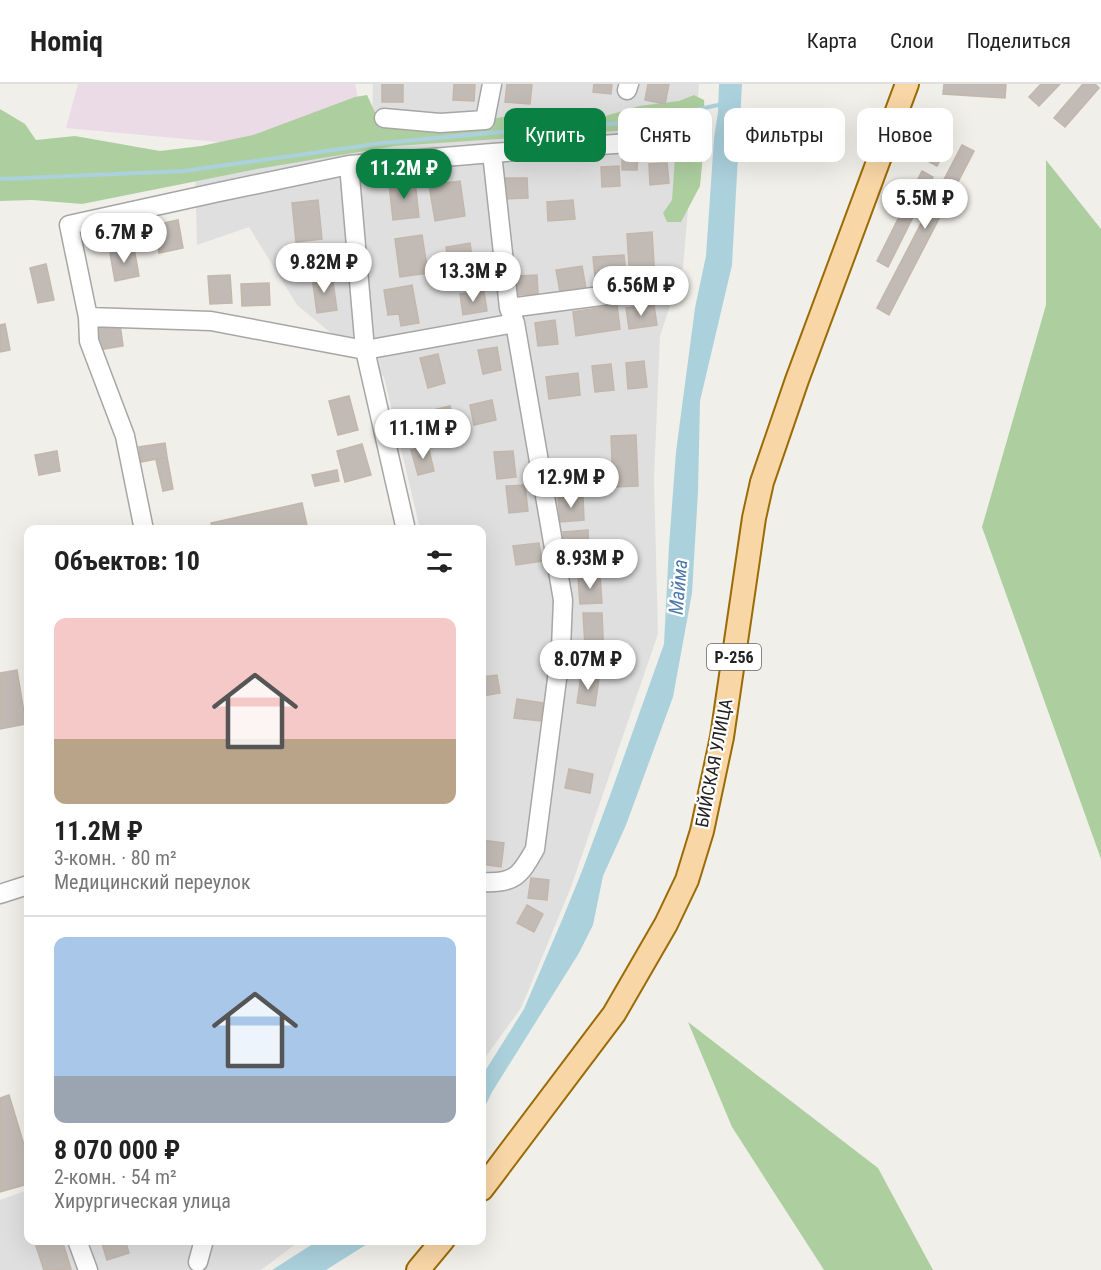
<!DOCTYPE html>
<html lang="ru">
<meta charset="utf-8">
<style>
body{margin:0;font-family:"Roboto Condensed",sans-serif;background:#f6f6f6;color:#222;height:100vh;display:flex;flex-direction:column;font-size:22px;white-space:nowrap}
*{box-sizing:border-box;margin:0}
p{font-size:20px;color:#767676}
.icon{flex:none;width:33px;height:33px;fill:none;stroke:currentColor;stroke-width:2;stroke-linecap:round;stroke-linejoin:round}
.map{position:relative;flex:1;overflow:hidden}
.side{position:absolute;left:24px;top:441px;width:462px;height:720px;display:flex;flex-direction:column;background:#fff;border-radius:12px;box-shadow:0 6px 24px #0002}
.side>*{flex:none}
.guide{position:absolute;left:504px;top:24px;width:507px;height:54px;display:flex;gap:12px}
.price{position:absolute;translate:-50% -51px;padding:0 14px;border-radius:21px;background:#fff;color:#222;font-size:20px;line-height:39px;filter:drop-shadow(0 2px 3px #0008)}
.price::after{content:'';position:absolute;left:50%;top:36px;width:18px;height:14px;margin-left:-9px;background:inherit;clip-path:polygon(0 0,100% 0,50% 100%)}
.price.selected{background:#0b8043;color:#fff}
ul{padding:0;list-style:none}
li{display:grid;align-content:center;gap:12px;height:318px;padding:0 30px}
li+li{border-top:2px solid #e0e0e0}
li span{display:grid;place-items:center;height:186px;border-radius:12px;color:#555}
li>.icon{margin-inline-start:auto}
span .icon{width:108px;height:108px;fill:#fffc;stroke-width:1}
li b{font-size:26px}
h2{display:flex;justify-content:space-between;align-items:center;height:72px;padding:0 30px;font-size:26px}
.chip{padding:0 21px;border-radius:12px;background:#fff;box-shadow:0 6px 24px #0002;font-size:21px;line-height:54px}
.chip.selected{background:#0b8043;color:#fff}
header{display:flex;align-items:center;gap:36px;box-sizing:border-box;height:84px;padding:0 30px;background:#fff;border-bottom:2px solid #e0e0e0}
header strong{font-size:28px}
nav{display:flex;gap:33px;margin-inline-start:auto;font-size:21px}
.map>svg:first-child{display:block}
.residential{fill:#e0dfdf}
.industrial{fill:#eadbe7}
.forest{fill:#adcf9f}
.water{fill:#abd1dd}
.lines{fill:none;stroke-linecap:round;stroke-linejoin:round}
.stream{stroke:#abd1dd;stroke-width:4}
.building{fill:#c2bbb5;stroke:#c3b6ab;stroke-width:1.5}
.minor-casing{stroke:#a6a6a6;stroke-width:21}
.major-casing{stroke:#9b6b05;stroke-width:26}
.minor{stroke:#fff;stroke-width:18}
.major{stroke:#f9d6a6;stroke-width:22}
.labels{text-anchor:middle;stroke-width:4.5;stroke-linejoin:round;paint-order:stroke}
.shield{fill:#fff;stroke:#646464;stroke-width:1.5}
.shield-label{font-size:16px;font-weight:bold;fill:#222}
.street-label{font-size:18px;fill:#222;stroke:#fff}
.water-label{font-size:20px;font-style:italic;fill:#4d79a8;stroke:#fff}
</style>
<header>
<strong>Homiq</strong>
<nav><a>Карта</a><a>Слои</a><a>Поделиться</a></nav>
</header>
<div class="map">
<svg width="1101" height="1186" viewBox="0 0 1101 1186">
<rect width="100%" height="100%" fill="#f1efe9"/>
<path class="residential" d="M 373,0 L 699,0 L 683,183 L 660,252 L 654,395 L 658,550 L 571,803 L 521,924 L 482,978 L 482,446 L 420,445 L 384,293 L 297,221 L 249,143 L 197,161 L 195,87 L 372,46 Z
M 28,1106 L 28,1156 L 300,1157 L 261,1186 L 0,1186 L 0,1116 Z"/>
<path class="industrial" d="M 78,0 L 355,0 L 359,20 L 251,61 L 66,44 Z"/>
<path class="forest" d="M 367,11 L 380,39 L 421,45 L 516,31 L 563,28 L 571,37 L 599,34 L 639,22 L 679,17 L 694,11 L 704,16 L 705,37 L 704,60 L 700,102 L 681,138 L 667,138 L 663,129 L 672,116 L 676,59 L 649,53 L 644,45 L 395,62 L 257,85 L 82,120 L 32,116 L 0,117 L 0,25 L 25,40 L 36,56 L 75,52 L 160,67 L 201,62 L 253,51 L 355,13 Z
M 1046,76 L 1101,145 L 1101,775 L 982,443 L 1046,221 Z
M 688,938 L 878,1084 L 933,1186 L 824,1186 L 732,1043 Z"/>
<path class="water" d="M 719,0 L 742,0 L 732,181 L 700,317 L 698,408 L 692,509 L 673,613 L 626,741 L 603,792 L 593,841 L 579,869 L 492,1008 L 482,1029 L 482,992 L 524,925 L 562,836 L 582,787 L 612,706 L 664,560 L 669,462 L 676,368 L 695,224 L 706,172 L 714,54 L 718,28 Z
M 319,1156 L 372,1157 L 326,1186 L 272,1186 Z"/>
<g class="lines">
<path class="stream" d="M 0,95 L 184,87 L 383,59 L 522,46 L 638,38 L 723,20"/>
</g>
<path class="building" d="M 382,0 L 403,0 L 403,18 L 382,18 Z
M 454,0 L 475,0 L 474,17 L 453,16 Z
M 507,0 L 532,0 L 530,20 L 505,18 Z
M 594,0 L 612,0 L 611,10 L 593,8 Z
M 648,0 L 669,0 L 665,20 L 645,16 Z
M 944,0 L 1006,0 L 1005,14 L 943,10 Z
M 1041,0 L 1060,0 L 1039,22 L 1029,13 Z
M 1083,0 L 1095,0 L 1099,4 L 1065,43 L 1054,34 Z
M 925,45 L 950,58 L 937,82 L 912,69 Z
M 962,61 L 974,67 L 889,231 L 877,224 Z
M 622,70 L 638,70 L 637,86 L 622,86 Z
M 667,79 L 669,99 L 650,101 L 649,80 Z
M 619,82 L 620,102 L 602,103 L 601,83 Z
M 922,87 L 933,93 L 888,183 L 877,177 Z
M 503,94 L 527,94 L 528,114 L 504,115 Z
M 415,97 L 419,133 L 393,136 L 389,100 Z
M 460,97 L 465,132 L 435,137 L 429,101 Z
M 318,116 L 322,155 L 296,158 L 292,119 Z
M 573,116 L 575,135 L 548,137 L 547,118 Z
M 178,136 L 183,164 L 159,169 L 154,141 Z
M 652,148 L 655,196 L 630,197 L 627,150 Z
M 422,151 L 428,189 L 400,193 L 395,155 Z
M 470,159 L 473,180 L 449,183 L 446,163 Z
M 134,164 L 139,192 L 115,197 L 110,169 Z
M 624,171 L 626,190 L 595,193 L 593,173 Z
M 46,180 L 54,216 L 38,219 L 30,184 Z
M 582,182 L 586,204 L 560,208 L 556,186 Z
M 230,191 L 232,219 L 210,220 L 208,192 Z
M 332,191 L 337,226 L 317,229 L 312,193 Z
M 537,191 L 538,210 L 517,211 L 516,192 Z
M 269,199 L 270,221 L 242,222 L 241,200 Z
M 412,201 L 419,239 L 401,242 L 399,230 L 388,231 L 384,206 Z
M 484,207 L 487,227 L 463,231 L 460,210 Z
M 617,221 L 620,245 L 576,252 L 573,228 Z
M 654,221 L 657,241 L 629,245 L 626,224 Z
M 555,236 L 558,260 L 538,262 L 535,239 Z
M 5,240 L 10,266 L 0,268 L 0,241 Z
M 120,240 L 123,262 L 99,266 L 95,244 Z
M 497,263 L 501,286 L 483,290 L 478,266 Z
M 438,270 L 445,299 L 428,304 L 420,274 Z
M 644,277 L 647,303 L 628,305 L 626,279 Z
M 611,280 L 614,306 L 595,308 L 592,282 Z
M 578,289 L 580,311 L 549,315 L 546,293 Z
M 349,312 L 358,346 L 338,351 L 329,317 Z
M 492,316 L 496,336 L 474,341 L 470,321 Z
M 450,322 L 455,343 L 430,349 L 425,328 Z
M 636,351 L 638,402 L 613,403 L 611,352 Z
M 165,359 L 167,373 L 141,378 L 139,363 Z
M 362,360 L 371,391 L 345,398 L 337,367 Z
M 428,362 L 434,387 L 418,391 L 411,366 Z
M 57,367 L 60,387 L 39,391 L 35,371 Z
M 513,367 L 516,393 L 497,395 L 494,368 Z
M 167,373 L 173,405 L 163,407 L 156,376 Z
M 337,386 L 339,397 L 315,402 L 312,391 Z
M 525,401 L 528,427 L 509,429 L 506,402 Z
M 583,412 L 584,436 L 560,438 L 558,414 Z
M 302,419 L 308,446 L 213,446 L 211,439 Z
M 588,446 L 589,470 L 565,472 L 563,448 Z
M 539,459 L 542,477 L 516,481 L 513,462 Z
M 600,492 L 602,519 L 580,520 L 578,493 Z
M 583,529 L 602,529 L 604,577 L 586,578 Z
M 17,586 L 26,640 L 0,645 L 0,589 Z
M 497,591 L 500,609 L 482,612 L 482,593 Z
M 581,592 L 599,595 L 595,622 L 577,619 Z
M 517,615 L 543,619 L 541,637 L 514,634 Z
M 569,685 L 593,690 L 590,709 L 565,704 Z
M 482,756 L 504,759 L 501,783 L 482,780 Z
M 531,794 L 549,796 L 547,816 L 528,814 Z
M 527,821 L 543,830 L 534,848 L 517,839 Z
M 9,1011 L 28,1074 L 28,1100 L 0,1108 L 0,1014 Z
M 34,1156 L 62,1156 L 71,1185 L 44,1186 Z
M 101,1156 L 125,1156 L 129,1169 L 107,1176 Z"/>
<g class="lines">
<defs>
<path id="minor" d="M 627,6 L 629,0
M 384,34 L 440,39 L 485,36 L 492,0
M 349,81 L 365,266 L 406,446
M 509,224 L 677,202
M 88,233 L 211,237 L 365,266 L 515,239
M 144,446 L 125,352 L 89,257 L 88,233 L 69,141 L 219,108 L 349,81 L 492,69 L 670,56
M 482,798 C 514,800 520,792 535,765 L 561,564 L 563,516 L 515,239 L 509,224 L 492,69
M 0,810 L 28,801
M 77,1156 L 88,1186
M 198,1178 L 204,1156"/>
<path id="major" d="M 482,1105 L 614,930 L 666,840 L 687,796 L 702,747 L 722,653 L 754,434 L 762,398 L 797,296 L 907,0
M 418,1186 L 443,1156"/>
</defs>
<use href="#minor" class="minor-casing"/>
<use href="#major" class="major-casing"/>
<use href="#minor" class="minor"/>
<use href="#major" class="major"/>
</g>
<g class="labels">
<rect class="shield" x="707" y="560" width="54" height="26" rx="4.5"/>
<g class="shield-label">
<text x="734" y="579">Р-256</text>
</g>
<g class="street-label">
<text transform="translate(714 679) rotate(-79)" y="6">БИЙСКАЯ УЛИЦА</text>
</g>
<g class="water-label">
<text transform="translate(678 503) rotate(-85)" y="7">Майма</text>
</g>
</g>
</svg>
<b class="price selected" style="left:404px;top:116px">11.2M ₽</b>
<b class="price" style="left:925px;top:146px">5.5M ₽</b>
<b class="price" style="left:124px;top:180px">6.7M ₽</b>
<b class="price" style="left:324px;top:210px">9.82M ₽</b>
<b class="price" style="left:473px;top:219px">13.3M ₽</b>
<b class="price" style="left:641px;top:233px">6.56M ₽</b>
<b class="price" style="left:423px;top:376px">11.1M ₽</b>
<b class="price" style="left:571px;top:425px">12.9M ₽</b>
<b class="price" style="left:590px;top:506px">8.93M ₽</b>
<b class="price" style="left:588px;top:607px">8.07M ₽</b>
<div class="guide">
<a class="chip selected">Купить</a>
<a class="chip">Снять</a>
<a class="chip">Фильтры</a>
<a class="chip">Новое</a>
</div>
<section class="side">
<h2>Объектов: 10<svg class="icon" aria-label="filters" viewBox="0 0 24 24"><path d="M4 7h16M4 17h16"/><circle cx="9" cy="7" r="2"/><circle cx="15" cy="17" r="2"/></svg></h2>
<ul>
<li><span style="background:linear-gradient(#f6c9c9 65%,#b9a48a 0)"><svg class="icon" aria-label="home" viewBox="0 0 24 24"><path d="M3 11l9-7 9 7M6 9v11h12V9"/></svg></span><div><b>11.2M ₽</b><p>3-комн. · 80 m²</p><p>Медицинский переулок</p></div></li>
<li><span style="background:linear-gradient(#a9c7e8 75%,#9aa5b1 0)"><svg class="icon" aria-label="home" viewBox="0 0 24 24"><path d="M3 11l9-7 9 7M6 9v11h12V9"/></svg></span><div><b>8 070 000 ₽</b><p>2-комн. · 54 m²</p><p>Хирургическая улица</p></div></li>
</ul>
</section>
</div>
